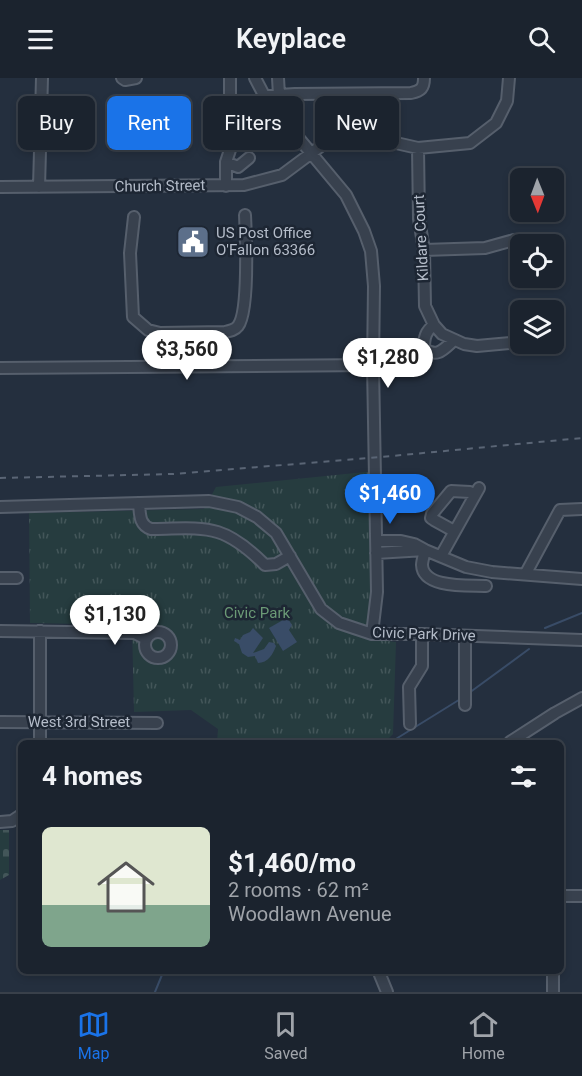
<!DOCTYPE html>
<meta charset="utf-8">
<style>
body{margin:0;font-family:Roboto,sans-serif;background:#242b36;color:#f1f3f6;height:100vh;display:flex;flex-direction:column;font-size:22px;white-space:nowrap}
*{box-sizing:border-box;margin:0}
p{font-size:20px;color:#a0a4aa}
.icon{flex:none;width:33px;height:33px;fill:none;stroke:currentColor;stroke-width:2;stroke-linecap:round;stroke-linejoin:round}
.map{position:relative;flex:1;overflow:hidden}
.side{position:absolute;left:18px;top:662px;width:546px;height:234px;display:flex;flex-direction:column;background:#1b232e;border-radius:9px;box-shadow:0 3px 9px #0003,0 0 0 2px #39404a}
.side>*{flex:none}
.banner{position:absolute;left:18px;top:18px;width:546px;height:54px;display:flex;gap:12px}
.needle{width:39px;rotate:179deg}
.tools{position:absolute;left:510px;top:90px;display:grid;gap:12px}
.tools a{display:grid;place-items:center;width:54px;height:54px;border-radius:9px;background:#1b232e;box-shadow:0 3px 9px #0003,0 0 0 2px #39404a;font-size:30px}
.price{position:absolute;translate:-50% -51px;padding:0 14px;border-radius:21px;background:#fff;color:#222;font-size:20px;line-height:39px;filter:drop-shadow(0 2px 3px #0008)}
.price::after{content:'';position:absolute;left:50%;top:36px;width:18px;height:14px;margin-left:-9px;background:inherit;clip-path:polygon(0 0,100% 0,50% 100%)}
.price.active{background:#1a73e8;color:#fff}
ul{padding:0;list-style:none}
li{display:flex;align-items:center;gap:18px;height:150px;padding:0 24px}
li+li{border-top:2px solid #39404a}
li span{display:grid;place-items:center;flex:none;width:168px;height:120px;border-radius:9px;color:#555}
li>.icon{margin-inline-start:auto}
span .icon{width:72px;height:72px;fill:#fffc;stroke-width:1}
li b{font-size:26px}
h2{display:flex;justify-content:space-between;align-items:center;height:72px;padding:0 24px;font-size:26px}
.chip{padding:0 21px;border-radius:9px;background:#1b232e;box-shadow:0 3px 9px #0003,0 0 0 2px #39404a;font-size:21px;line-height:54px}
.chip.active{background:#1a73e8;color:#fff}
header{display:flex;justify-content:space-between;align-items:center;height:78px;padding:0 24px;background:#1b232e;font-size:27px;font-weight:600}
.menu{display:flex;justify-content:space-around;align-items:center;height:84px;border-top:2px solid #39404a;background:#1b232e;font-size:16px;color:#a0a4aa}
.menu a{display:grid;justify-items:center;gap:3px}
.menu .active{color:#1a73e8}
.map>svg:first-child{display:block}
.cemetery{fill:url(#cemetery-stones)}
.park{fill:url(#park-tufts)}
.water{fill:#394c67}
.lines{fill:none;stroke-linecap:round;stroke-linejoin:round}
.stream{stroke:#394c67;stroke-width:2}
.minor-casing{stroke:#565f6c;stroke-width:14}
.minor{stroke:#38414e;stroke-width:10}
.rail{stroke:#5a6575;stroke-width:2;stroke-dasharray:6 6;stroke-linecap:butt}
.labels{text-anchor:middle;stroke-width:5;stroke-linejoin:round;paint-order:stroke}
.street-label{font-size:15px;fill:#b4bcc9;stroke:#1d2633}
.poi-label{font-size:15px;fill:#b4bcc9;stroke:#1d2633;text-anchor:start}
.park-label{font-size:15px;fill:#6b9a76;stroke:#1d2633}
</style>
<header><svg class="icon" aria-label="menu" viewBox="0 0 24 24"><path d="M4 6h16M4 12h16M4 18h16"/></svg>Keyplace<svg class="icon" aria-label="search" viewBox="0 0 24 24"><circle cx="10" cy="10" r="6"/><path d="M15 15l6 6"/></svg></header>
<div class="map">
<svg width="582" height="914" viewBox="0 0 582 914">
<defs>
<pattern id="cemetery-stones" width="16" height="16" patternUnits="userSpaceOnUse" patternTransform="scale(1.5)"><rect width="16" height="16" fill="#263c3f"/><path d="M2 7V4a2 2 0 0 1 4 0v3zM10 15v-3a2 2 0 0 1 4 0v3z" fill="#435659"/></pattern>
<pattern id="park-tufts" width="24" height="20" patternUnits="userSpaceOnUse" patternTransform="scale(1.5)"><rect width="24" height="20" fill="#263c3f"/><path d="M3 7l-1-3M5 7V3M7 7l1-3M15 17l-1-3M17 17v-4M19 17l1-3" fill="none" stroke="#435659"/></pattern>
</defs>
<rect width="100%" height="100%" fill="#242f3e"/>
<path class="cemetery" d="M 0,752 L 9,752 L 9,797 L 0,802 Z"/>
<path class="park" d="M 375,393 L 376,537 L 371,561 L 396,564 L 393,656 L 385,664 L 217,664 L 218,651 L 191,632 L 134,634 L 132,547 L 30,545 L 29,435 L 204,431 L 216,409 Z"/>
<path class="water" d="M 284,539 L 287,539 L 292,547 L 289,552 L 297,564 L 283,573 L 269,550 L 283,542 L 282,540 Z
M 253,550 L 263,560 L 253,575 L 264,571 L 269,564 L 274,565 L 276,568 C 273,576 268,585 258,585 L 255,578 L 248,579 L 242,575 L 239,566 L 234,563 L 235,560 L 240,562 L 243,557 L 250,554 Z"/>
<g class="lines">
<path class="stream" d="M 545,550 L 582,535
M 469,615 L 529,571
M 391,664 L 462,620
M 155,914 L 164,892"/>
<defs>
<path id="minor" d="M 122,0 L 125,2 L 136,0
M 230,0 L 230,22
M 255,0 L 266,21 L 346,117 L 364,153 L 371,173 L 374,208 L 373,287 L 377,514 L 372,556
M 278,0 L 279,17
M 264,18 L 295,16 L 411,15 C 421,13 424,10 424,0
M 418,70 L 419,141 L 424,172 L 425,228 L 434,247 L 442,256 L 464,266 L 477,268 L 520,264
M 226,84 L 238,89 L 249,80
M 226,108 L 226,84 L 231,69 L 232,50 L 240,44 L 263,42 L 276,34
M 0,109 L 244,107 L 282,97 L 329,62 L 344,54 L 363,51 L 380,54 L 396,65 L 418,70 L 470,65 L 496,45 L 507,23 L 509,0
M 39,109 L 42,0
M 134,139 L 130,175 L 133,239 L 148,252 L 160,255 L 225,254 C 230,253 235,252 238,248 C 249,234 246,158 245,137
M 424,172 L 485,170 L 514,162
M 434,247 C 426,253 424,259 424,270 C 437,281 444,271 454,262
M 0,290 L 373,287
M 139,425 C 140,436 139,447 151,451 C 207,450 223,445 265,487 L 276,486 L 290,478
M 0,429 L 209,423 L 238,429 L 257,439 L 276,455 L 321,531 L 339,545 L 372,556 L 422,556 L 582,562
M 454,453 L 434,442 L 431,440 L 432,436 L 451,413 L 470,414 L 474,418
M 376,463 L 401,463 L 414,466 L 425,472 L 466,489 L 492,494 L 582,501
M 425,472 C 424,477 422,483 422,487 C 423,511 469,507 486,508
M 376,475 L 425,472
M 441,478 L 479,410
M 526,495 L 560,432 L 582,431
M 0,500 L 17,500
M 0,553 L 135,555 L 146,561
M145 567a13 13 0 1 1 26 0a13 13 0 1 1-26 0Z
M 465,558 L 465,627
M 0,644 L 157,645
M 410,646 L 409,609 L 422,588 L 422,556
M 40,664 L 40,553
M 510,664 L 555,635 L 582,620
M 0,744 L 12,743 L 21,737
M 561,818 L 582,818
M 378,892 L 387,914
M 553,892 L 553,914"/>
</defs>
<use href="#minor" class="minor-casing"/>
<use href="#minor" class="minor"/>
<path class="rail" d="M 0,400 L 173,396 L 381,379 L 582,360"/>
</g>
<defs>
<symbol id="civic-square" viewBox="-11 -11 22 22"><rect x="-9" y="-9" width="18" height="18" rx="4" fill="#5c6f8a" stroke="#1d2633"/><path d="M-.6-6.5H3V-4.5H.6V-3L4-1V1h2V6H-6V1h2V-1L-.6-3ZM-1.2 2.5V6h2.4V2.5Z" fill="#fff"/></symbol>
</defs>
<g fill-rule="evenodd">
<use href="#civic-square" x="174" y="145" width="38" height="38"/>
</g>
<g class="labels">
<g class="street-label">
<text transform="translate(160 108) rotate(-1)" y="5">Church Street</text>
<text transform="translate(421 160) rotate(-93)" y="5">Kildare Court</text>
<text transform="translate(424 556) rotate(2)" y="5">Civic Park Drive</text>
<text x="79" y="649">West 3rd Street</text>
</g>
<g class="poi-label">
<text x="216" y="160">US Post Office<tspan x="216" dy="17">O'Fallon 63366</tspan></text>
</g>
<g class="park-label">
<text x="257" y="540">Civic Park</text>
</g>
</g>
</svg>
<div class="tools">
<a><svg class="needle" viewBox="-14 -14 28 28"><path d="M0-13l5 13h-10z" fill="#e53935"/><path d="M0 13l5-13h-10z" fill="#a0a4aa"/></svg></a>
<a><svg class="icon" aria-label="locate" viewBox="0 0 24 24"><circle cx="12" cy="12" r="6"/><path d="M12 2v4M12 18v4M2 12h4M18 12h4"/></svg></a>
<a><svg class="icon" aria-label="layers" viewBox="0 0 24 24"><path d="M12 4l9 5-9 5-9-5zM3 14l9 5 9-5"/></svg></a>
</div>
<b class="price" style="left:187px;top:303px">$3,560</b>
<b class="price" style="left:388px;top:311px">$1,280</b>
<b class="price active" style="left:390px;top:447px">$1,460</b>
<b class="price" style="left:115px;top:568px">$1,130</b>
<div class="banner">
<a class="chip">Buy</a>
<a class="chip active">Rent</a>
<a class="chip">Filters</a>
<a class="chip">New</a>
</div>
<section class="side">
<h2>4 homes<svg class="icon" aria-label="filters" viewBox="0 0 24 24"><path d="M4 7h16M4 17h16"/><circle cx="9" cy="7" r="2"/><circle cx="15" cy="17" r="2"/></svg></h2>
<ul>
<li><span style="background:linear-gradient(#dfe7d0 65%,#7fa58c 0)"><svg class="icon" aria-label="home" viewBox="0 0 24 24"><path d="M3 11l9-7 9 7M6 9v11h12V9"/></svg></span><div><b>$1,460/mo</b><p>2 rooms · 62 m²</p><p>Woodlawn Avenue</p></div></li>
</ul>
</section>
</div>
<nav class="menu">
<a class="active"><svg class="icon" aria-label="map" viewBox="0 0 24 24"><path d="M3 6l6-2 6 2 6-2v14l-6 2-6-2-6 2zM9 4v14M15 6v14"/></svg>Map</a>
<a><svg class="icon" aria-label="saved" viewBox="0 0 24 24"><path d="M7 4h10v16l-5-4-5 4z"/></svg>Saved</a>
<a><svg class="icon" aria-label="home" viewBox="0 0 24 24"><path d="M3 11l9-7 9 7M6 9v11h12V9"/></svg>Home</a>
</nav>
